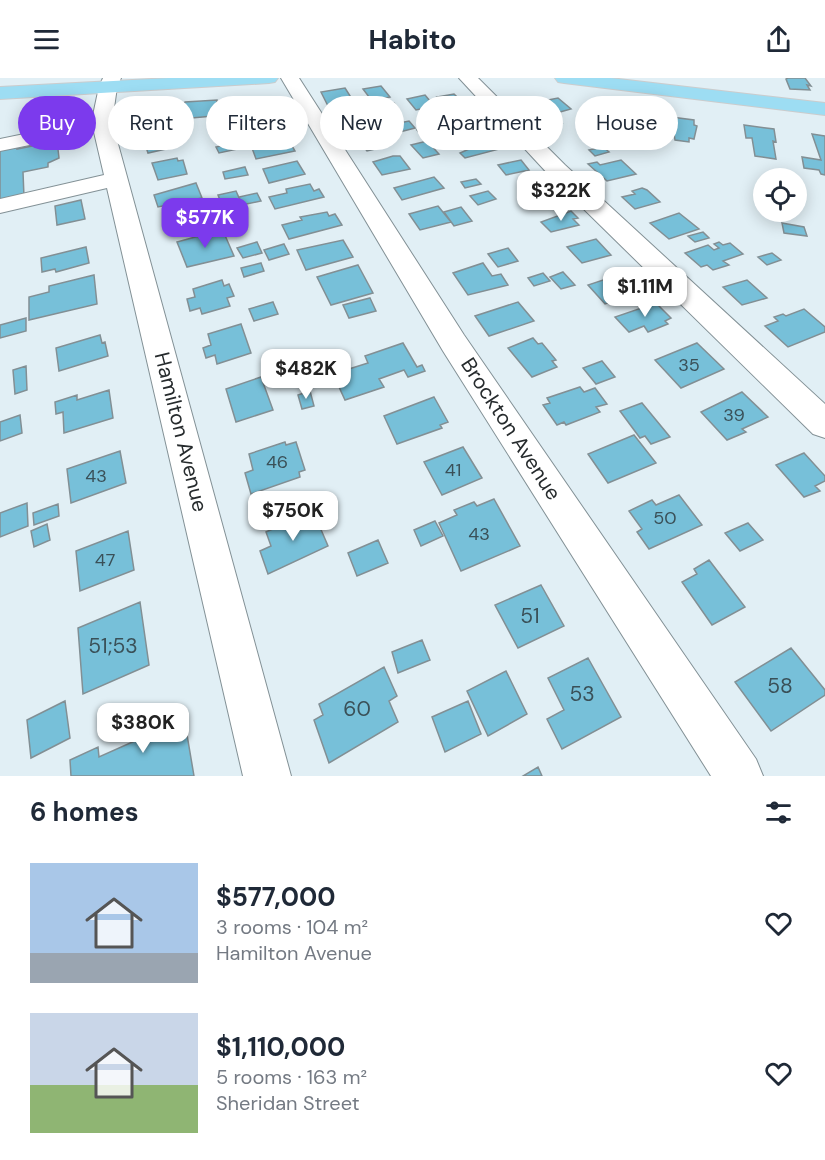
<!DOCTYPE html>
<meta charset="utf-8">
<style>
body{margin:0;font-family:"DM Sans",sans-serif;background:#f6f6f7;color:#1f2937;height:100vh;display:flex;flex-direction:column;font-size:22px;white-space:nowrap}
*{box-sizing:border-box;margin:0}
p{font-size:20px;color:#747a83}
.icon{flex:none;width:33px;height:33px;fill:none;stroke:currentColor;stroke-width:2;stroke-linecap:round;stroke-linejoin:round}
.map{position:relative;height:698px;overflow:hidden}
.details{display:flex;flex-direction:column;background:#fff;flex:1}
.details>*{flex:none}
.top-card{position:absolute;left:18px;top:18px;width:789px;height:54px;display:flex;gap:12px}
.tools{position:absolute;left:753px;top:90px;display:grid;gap:12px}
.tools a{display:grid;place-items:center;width:54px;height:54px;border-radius:50%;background:#fff;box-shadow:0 3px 15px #0003;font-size:30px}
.price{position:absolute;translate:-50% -51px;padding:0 14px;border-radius:12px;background:#fff;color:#222;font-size:20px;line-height:39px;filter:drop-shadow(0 2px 3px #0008)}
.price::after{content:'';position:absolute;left:50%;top:36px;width:18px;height:14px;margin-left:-9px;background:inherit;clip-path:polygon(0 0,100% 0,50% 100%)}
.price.on{background:#7c3aed;color:#fff}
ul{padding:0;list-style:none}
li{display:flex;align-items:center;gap:18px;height:150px;padding:0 30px}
li span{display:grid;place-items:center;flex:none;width:168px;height:120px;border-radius:0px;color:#555}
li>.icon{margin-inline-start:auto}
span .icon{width:72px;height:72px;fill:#fffc;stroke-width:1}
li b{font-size:26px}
h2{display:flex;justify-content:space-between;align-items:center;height:72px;padding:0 30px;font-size:26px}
.pill{padding:0 21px;border-radius:27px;background:#fff;box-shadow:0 3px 15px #0003;font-size:21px;line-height:54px}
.pill.on{background:#7c3aed;color:#fff}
header{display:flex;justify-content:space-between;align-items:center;height:78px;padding:0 30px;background:#fff;font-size:27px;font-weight:700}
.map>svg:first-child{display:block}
.building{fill:#77c0d9;stroke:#828f94;stroke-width:1.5}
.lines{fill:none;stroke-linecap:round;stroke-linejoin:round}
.minor-casing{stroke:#839196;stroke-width:2}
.major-casing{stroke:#cbcccd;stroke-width:2}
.minor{fill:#fff;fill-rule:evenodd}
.major{fill:#9dddf3;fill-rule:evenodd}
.labels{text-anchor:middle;stroke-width:6;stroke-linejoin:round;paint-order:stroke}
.number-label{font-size:18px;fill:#3a5058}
.street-label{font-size:21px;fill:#262b2d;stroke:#fff}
.near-number-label{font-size:21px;fill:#3a5058}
</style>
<header><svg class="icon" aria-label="menu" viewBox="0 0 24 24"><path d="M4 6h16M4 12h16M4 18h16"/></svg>Habito<svg class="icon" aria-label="share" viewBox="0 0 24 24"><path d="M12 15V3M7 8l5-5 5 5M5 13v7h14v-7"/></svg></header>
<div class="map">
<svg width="825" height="698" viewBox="0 0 825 698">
<rect width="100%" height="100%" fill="#e1eff5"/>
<path class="building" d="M 788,0 L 805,0 L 811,8 L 807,7 L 810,12 L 790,11 L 786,1 Z
M 381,8 L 390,19 L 372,23 L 363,11 Z
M 345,10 L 352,21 L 348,21 L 351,25 L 341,27 L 344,31 L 329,34 L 326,31 L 329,30 L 321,14 Z
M 454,16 L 470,31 L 452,35 L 437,19 Z
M 425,17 L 430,23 L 433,23 L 442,36 L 426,39 L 420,31 L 416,32 L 407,21 Z
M 258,19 L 263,28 L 258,29 L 259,31 L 236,36 L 231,24 Z
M 558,20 L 571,31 L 553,36 L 562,45 L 545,49 L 535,40 L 541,38 L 528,26 Z
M 217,22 L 216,34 L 213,34 L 213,38 L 181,41 L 182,36 L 179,36 L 185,24 Z
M 601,23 L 615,26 L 613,31 L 599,29 Z
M 394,25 L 398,30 L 384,33 L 380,28 Z
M 162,26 L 167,40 L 145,45 L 144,42 L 137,43 L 133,32 L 147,27 L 148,29 Z
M 623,33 L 646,36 L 643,56 L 623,53 L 625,41 L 622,41 Z
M 380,34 L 388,45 L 351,53 L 343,42 Z
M 271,37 L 280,51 L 259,56 L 250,42 Z
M 671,39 L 694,42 L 694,47 L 697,48 L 694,61 L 689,60 L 689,64 L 675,62 L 673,49 L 671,49 Z
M 409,43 L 415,50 L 400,54 L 394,46 Z
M 481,43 L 491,53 L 457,61 L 447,51 Z
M 229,46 L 231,53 L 213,57 L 210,50 Z
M 744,47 L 774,51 L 776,64 L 773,63 L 776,81 L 755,78 L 752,60 L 746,60 Z
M 170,49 L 172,54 L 138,59 L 137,55 Z
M 432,49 L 438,57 L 423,60 L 417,52 Z
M 387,53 L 394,63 L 385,65 L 388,68 L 367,73 L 356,59 Z
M 180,55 L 184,64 L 174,67 L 175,69 L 148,75 L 144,63 Z
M 812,56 L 825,58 L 825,97 L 821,96 L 819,92 L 804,90 L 802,79 L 821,82 Z
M 497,60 L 507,69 L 465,80 L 460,75 L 476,68 L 473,66 Z
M 288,61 L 295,73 L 256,81 L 252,70 Z
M 57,63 L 59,80 L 48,85 L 48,89 L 23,94 L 24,119 L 0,124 L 0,72 L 17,68 L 17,71 Z
M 427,63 L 439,76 L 423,80 L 411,67 Z
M 239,64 L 242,70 L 219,75 L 216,69 Z
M 603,69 L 609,74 L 595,78 L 589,72 Z
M 393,78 L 400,78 L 410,91 L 382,97 L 373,84 Z
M 177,80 L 178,83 L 183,82 L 187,96 L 158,102 L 152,85 Z
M 521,82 L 529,92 L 506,97 L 498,87 Z
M 621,82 L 636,96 L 607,103 L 588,86 L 597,84 L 600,87 Z
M 297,83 L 305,96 L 269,105 L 263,91 Z
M 245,89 L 248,97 L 225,101 L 223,94 Z
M 434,99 L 444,110 L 402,122 L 394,110 Z
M 476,101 L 481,106 L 465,110 L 461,104 Z
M 196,105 L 202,120 L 158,129 L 154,117 Z
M 310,106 L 314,113 L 319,111 L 324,119 L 275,131 L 269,119 L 287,115 L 286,111 Z
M 538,106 L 540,109 L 545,107 L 558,120 L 535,126 L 521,111 Z
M 642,110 L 647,112 L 660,124 L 635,131 L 622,119 L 635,116 L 632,113 Z
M 236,113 L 240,122 L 222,127 L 218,117 Z
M 488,113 L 496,121 L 478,127 L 470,118 Z
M 257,115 L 261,123 L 242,127 L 239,119 Z
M 81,122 L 85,141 L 57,147 L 55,128 Z
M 438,128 L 451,144 L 420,152 L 409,136 Z
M 461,129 L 472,143 L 454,148 L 444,134 Z
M 203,132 L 204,135 L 214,133 L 218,144 L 173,157 L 169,140 Z
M 571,133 L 578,140 L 573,141 L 579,147 L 551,154 L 541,144 Z
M 327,134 L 329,138 L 335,136 L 342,147 L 289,161 L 282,147 L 302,142 L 300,139 Z
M 679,135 L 699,151 L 669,161 L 650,145 Z
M 782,145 L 804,149 L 807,158 L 784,155 Z
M 703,154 L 709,160 L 695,164 L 688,158 Z
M 210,155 L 211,158 L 224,155 L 234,178 L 187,189 L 177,164 Z
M 596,161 L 611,177 L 582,185 L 567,169 Z
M 343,162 L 353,179 L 306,192 L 297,172 Z
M 257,164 L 262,175 L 243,180 L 237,170 Z
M 719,164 L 723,167 L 730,165 L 743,176 L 723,183 L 729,187 L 713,192 L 707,187 L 701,189 L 685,175 L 708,167 L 714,172 L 719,170 L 714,166 Z
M 284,166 L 289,176 L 269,182 L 264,172 Z
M 86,169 L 89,185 L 56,194 L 55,191 L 42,194 L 41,180 Z
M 508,170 L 518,183 L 498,189 L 488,176 Z
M 772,175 L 781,182 L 767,187 L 758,179 Z
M 261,185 L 264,193 L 244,199 L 241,190 Z
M 483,185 L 492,198 L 501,196 L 508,207 L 468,217 L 453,195 Z
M 358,187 L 373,215 L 331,227 L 317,199 Z
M 563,194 L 575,207 L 561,211 L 550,199 Z
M 627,194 L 645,213 L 605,226 L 588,207 Z
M 543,195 L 550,203 L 534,208 L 528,200 Z
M 94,197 L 97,226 L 29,242 L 29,219 L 49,214 L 49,208 Z
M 222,202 L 224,208 L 229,206 L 234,218 L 227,220 L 230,228 L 202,236 L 200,230 L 190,233 L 187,221 L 195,219 L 193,211 Z
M 747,202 L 767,220 L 742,227 L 723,209 Z
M 370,220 L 376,233 L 349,240 L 343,227 Z
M 273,224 L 278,236 L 254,243 L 249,231 Z
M 518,224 L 534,243 L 489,258 L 475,238 Z
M 656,225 L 671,240 L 665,243 L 668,246 L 648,254 L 644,248 L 629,254 L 615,239 Z
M 804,231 L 825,249 L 825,254 L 788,269 L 765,248 L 778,243 L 774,239 L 783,236 L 786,238 Z
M 26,240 L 26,253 L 0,260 L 0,247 Z
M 241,246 L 251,275 L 217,286 L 215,277 L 206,280 L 203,270 L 211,267 L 208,256 Z
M 100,257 L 102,265 L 105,264 L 108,278 L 59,293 L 56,270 Z
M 533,260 L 538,266 L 542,265 L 556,282 L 552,283 L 557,289 L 532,299 L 508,270 Z
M 403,265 L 417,289 L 422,287 L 425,293 L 408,299 L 404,292 L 379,301 L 384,309 L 345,322 L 333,296 L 368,285 L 365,278 Z
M 697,265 L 724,291 L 681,310 L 655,282 Z
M 602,283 L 615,299 L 596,306 L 583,290 Z
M 26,288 L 27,312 L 15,316 L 13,292 Z
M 261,299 L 273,332 L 236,344 L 226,311 Z
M 580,309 L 584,314 L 595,310 L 607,326 L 596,329 L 600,334 L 566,347 L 564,344 L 557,347 L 543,327 L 550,325 L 547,320 Z
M 109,312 L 113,340 L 64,355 L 63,334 L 56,336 L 55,324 L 77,317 L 77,322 Z
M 310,313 L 314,328 L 302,331 L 298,317 Z
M 742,314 L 768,339 L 742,351 L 746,354 L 727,362 L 701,334 Z
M 434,319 L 448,344 L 440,347 L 442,350 L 397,366 L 384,338 Z
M 642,325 L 670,359 L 651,366 L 645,358 L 640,360 L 620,333 Z
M 20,337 L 22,355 L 0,363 L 0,344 Z
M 634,357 L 656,385 L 608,405 L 588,376 Z
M 285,364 L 286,367 L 296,364 L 305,392 L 299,394 L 300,399 L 251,416 L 245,395 L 253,392 L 249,376 Z
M 463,369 L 482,400 L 442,417 L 424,384 Z
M 120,373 L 126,405 L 71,425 L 67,391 Z
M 804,375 L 825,398 L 825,403 L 815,408 L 820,413 L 804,419 L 776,387 Z
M 679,417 L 702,447 L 649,471 L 637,454 L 642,451 L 629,433 L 652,422 L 656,427 Z
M 494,421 L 520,468 L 461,493 L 439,445 L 457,437 L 454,432 L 474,424 L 477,428 Z
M 27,425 L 28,448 L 0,459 L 0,435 Z
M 58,426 L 59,438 L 34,447 L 33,435 Z
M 313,433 L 328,468 L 268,496 L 260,473 L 271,468 L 266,454 Z
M 435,443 L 443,458 L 421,468 L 414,452 Z
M 748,445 L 763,462 L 740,473 L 725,455 Z
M 47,446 L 50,462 L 34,469 L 31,453 Z
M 128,453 L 134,492 L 80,513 L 76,473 Z
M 378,462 L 388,485 L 357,498 L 348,475 Z
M 709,482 L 745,529 L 712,547 L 682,504 L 697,496 L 694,491 Z
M 541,507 L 564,548 L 518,570 L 495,527 Z
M 140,524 L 149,587 L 83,616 L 78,550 Z
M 422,562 L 430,582 L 398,595 L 392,574 Z
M 791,570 L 825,612 L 825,617 L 771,653 L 735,604 Z
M 588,580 L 621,639 L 562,671 L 547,641 L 564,632 L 548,600 Z
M 384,589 L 397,618 L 389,623 L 398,644 L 329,685 L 314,642 L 323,637 L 319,626 Z
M 506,593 L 527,636 L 488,658 L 467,613 Z
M 65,623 L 70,660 L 31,680 L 27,642 Z
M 468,623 L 481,656 L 445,674 L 432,639 Z
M 163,636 L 165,648 L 184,639 L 194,698 L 71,698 L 70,682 L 98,669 L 99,679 L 137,662 L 135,649 Z
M 538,689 L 542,698 L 523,698 Z"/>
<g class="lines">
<defs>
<path id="minor" d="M 103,0 L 121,0 L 117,9 L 112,44 L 291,698 L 243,698 L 107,110 L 0,135 L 0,121 L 104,97 L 94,54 L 0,73 L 0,61 L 92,42 L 99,9 Z
M 281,0 L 299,0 L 464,257 L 756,681 L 763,698 L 711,698 L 443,273 Z
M 459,0 L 478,0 L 565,87 L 825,326 L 825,360 L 813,356 L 549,97 Z"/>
<path id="major" d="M 170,0 L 278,0 L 275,4 L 269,5 L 0,21 L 0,9 Z
M 555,0 L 610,0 L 825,25 L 825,37 L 564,5 L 558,4 Z"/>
</defs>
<use href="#minor" class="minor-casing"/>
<use href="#major" class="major-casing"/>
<use href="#minor" class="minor"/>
<use href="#major" class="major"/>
</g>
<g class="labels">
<g class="number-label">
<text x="689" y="293">35</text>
<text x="734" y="343">39</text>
<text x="277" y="390">46</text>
<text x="453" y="398">41</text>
<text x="96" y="404">43</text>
<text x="665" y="446">50</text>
<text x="479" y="462">43</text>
<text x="105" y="488">47</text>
</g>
<g class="street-label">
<text transform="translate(511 351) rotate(57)" y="7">Brockton Avenue</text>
<text transform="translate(181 354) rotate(76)" y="7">Hamilton Avenue</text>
</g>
<g class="near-number-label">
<text x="530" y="545">51</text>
<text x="113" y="575">51;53</text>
<text x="780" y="615">58</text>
<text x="582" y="623">53</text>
<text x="357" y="638">60</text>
</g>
</g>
</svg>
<div class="tools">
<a><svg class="icon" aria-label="locate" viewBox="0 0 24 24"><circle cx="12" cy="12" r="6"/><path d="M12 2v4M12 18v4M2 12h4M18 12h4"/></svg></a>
</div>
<b class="price" style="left:561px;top:144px">$322K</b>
<b class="price on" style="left:205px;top:171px">$577K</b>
<b class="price" style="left:645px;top:240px">$1.11M</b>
<b class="price" style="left:306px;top:322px">$482K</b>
<b class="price" style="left:293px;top:464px">$750K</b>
<b class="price" style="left:143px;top:676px">$380K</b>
<div class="top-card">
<a class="pill on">Buy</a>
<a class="pill">Rent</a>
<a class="pill">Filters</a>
<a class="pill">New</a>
<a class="pill">Apartment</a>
<a class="pill">House</a>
</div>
</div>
<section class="details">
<h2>6 homes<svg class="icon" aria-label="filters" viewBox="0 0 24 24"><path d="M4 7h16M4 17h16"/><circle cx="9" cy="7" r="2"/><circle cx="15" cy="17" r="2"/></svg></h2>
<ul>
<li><span style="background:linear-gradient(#a9c7e8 75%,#9aa5b1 0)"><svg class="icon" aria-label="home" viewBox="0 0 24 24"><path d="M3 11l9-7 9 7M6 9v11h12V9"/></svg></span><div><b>$577,000</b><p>3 rooms · 104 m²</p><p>Hamilton Avenue</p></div><svg class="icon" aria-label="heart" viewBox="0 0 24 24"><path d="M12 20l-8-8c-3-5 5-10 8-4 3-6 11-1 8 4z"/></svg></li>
<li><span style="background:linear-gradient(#c9d6e8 60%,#8fb573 0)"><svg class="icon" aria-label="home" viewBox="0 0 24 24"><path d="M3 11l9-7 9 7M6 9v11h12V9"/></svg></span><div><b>$1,110,000</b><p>5 rooms · 163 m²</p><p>Sheridan Street</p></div><svg class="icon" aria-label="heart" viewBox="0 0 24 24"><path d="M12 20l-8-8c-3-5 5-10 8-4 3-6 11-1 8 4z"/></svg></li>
</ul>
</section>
